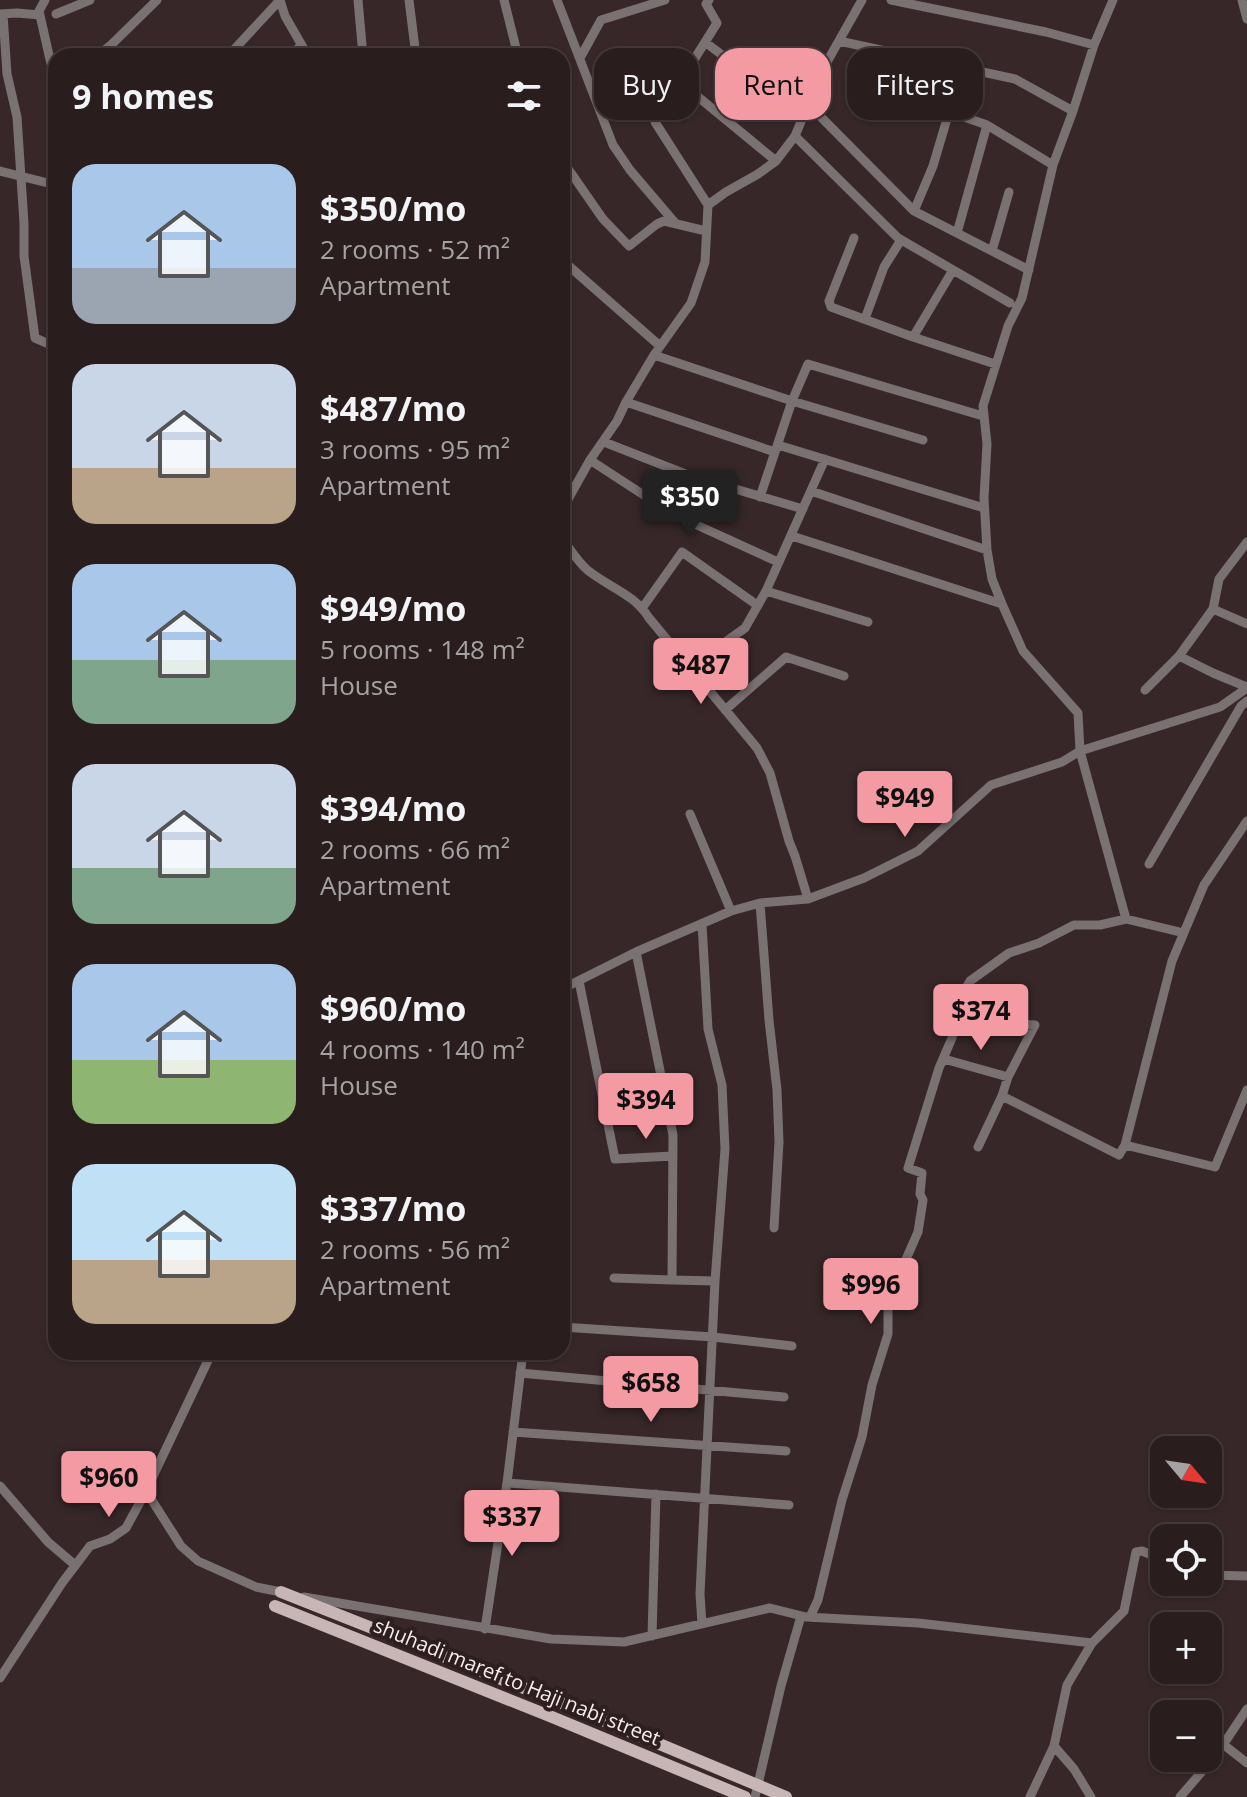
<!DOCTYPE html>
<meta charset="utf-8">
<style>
body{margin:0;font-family:"Open Sans",sans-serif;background:#312627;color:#f1f3f6;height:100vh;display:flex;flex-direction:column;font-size:30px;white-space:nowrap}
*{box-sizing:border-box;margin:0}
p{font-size:26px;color:#a5a2a4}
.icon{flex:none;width:44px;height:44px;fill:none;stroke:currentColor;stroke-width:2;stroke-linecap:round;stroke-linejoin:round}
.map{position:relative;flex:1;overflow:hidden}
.details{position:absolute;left:48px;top:48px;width:522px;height:1312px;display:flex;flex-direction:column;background:#291d1e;border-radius:24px;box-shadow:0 2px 6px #0004,0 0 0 2px #453b3c}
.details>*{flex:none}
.banner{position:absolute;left:594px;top:48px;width:532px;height:72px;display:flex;gap:16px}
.needle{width:52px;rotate:119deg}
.buttons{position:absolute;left:1150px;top:1436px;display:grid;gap:16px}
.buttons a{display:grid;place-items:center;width:72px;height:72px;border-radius:16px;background:#291d1e;box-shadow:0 2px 6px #0004,0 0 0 2px #453b3c;font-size:40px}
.price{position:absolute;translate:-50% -68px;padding:0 18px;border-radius:8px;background:#f49aa2;color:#111;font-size:26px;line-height:52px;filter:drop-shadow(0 2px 4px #0008)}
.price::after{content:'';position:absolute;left:50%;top:48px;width:24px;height:18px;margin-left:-12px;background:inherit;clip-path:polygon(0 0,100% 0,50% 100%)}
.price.on{background:#222;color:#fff}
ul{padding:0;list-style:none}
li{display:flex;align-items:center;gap:24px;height:200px;padding:0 24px}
li span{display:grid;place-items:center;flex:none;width:224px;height:160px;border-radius:24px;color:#555}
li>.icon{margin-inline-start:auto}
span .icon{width:96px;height:96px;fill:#fffc;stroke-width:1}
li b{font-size:34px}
h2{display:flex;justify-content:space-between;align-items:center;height:96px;padding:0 24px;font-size:34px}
.pill{padding:0 28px;border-radius:24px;background:#291d1e;box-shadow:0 2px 6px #0004,0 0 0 2px #453b3c;font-size:28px;line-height:72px}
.pill.on{background:#f49aa2;color:#111}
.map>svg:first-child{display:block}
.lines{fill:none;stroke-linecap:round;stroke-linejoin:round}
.minor{stroke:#7a7172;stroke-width:9}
.major{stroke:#c8b6b7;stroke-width:12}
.labels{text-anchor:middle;stroke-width:8;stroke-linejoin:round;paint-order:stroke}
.street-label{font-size:20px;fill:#f9eeee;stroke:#2d1e1f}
</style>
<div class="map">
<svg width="1247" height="1797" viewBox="0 0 1247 1797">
<rect width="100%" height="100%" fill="#372728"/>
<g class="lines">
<path class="minor" d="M 45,0 L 39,11 L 56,86
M 358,0 L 363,56
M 409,0 L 416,56
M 504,0 L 518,56
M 557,0 L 613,145 L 630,170 L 676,224
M 891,0 L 1046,32 L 1094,45
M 1113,0 L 1094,45 L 1073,111 L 1053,165 L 1022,298 L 1008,326 L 983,406 L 987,444 L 984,498 L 987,550 L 992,579 L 1002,604 L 1023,651 L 1078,713 L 1080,751 L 1126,919
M 1242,0 L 1247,19
M 0,14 L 17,13 L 40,15
M 3,14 L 7,74 L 17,117 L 24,223 L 24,256 L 35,338 L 56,347
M 56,14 L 90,0
M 839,41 L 1015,79 L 1073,111
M 705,42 L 803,117
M 97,56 L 111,45 L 157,0
M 228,56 L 280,0 L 285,16 L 308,56
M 291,56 L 301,45
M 580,58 L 601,20 L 665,0
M 680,82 L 776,161
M 921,102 L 987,125 L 1053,165
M 808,104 L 914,211 L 1029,270
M 795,136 L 898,238 L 1010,303
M 562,160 L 603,219 L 629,246 L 657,224 L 664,221 L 706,231
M 0,171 L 56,185
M 708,205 L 655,122 L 717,23 L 706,4 L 709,0
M 914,211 L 933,166 L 949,112
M 957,233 L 987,125
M 854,238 L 829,301 L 831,307 L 913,337 L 995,364
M 992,251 L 1009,192
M 562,260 L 660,346
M 866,316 L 884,267 L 901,240
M 913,337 L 953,270
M 654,355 L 792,401 L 923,440
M 626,402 L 775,452
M 604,442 L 688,475 L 803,509
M 778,445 L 984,508
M 590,460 L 659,505 L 699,526 L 778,562
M 811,491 L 987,550
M 760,497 L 792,401 L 808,364 L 983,416
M 562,510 L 590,460 L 617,421 L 626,402 L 654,355 L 691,303 L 705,262 L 708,205 L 726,192 L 758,174 L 776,161 L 795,136 L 823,69 L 862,0
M 792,536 L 1002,604
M 562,538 C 570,549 579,564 590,572 C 611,588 635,595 649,618 L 757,748 L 770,773 L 789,841 L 795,856 L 808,899
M 766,591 L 868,622
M 643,607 L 682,552 L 757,605
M 1213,609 L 1247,624
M 1179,656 L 1213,673 L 1247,687
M 702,680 L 716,664 L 717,648 L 745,628 L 766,591 L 825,459
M 1145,690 L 1179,656 L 1213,609 L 1219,579 L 1247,542
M 725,710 L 786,657 L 844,676
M 690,814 L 731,911
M 1149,864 L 1241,706 L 1247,701
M 760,903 L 769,1020 L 777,1090 L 779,1142 L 774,1228
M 636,952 L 673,1135 L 672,1280 L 715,1281
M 579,981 L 615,1159 L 673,1156
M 562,989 L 636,952 L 731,911 L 760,903 L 808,899 L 864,878 L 918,851 L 991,785 L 1062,762 L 1080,751 L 1220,707 L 1247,688
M 955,1014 L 990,1022 L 1035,1025 L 1008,1077 L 1002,1096 L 978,1147
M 944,1059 L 1008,1077
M 1002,1096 L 1119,1155 L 1125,1145 L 1172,961 L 1204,885 L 1247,821
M 1125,1145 L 1215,1167 L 1247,1090
M 614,1278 L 672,1280
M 562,1327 L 713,1337 L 792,1346
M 520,1373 L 784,1397
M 513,1432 L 786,1451
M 507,1483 L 789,1505
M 0,1486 L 48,1542 L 75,1565
M 146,1491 L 181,1546 L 198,1561 L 256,1587 L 286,1593
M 1208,1575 L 1247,1576
M 304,1597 L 551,1639 L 624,1642 L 770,1608 L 806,1617 L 918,1623 L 1092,1643 L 1124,1611 L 1136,1552 L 1142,1551 L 1164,1560
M 810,1617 L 818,1600 L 842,1500 L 862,1437 L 872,1385 L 888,1334 L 888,1300 L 918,1232 L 923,1200 L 920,1194 L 922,1173 L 908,1168 L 939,1068 L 952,1038 L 959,999 L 970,981 L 1009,953 L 1039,943 L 1074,925 L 1100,925 L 1126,919 L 1184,933
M 702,1624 L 700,1594 L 715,1281 L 725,1149 L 722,1085 L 708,1029 L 702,924
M 485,1629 L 507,1483 L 523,1352
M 652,1636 L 656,1494
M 0,1678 L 62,1583 L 90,1546 L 110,1539 L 126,1528 L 146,1491 L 212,1352
M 1224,1745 L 1247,1763
M 1054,1746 L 1074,1769 L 1091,1797
M 755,1797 L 781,1686 L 801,1616
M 1030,1797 L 1054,1746 L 1067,1685 L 1092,1643
M 1180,1797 L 1217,1754 L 1247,1709"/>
<path class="major" d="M 281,1592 L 559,1702 L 786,1797
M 275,1606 L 552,1717 L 745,1797"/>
</g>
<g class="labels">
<g class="street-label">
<text transform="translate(517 1682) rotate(22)" y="7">shuhadi maref to Haji nabi street</text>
</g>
</g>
</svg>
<div class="buttons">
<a><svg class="needle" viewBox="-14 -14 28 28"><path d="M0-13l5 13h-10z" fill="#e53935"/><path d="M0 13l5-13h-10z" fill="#a5a2a4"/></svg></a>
<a><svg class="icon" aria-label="locate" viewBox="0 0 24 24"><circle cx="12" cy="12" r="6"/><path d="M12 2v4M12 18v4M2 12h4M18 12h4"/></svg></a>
<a>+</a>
<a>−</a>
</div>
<b class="price on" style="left:690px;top:538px">$350</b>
<b class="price" style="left:701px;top:706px">$487</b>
<b class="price" style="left:905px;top:839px">$949</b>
<b class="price" style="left:981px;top:1052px">$374</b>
<b class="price" style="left:646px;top:1141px">$394</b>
<b class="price" style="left:871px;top:1326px">$996</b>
<b class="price" style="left:651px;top:1424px">$658</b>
<b class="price" style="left:109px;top:1519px">$960</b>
<b class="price" style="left:512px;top:1558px">$337</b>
<div class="banner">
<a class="pill">Buy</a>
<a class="pill on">Rent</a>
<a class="pill">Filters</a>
</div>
<section class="details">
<h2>9 homes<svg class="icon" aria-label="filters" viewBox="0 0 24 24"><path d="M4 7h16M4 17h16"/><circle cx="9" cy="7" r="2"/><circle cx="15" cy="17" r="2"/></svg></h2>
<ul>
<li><span style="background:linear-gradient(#a9c7e8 65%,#9aa5b1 0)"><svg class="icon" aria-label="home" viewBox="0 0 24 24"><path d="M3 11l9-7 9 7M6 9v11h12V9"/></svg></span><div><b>$350/mo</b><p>2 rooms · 52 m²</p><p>Apartment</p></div></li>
<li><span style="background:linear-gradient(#c9d6e8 65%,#b9a48a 0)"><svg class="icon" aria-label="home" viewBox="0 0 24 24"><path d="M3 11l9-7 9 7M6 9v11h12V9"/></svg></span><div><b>$487/mo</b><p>3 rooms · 95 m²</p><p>Apartment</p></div></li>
<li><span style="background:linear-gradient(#a9c7e8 60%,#7fa58c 0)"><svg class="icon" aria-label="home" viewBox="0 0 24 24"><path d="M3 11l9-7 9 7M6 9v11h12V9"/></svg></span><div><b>$949/mo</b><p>5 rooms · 148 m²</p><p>House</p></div></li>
<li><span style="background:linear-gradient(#c9d6e8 65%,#7fa58c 0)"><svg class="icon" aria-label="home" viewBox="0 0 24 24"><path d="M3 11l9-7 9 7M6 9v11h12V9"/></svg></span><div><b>$394/mo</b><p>2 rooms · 66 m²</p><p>Apartment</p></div></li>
<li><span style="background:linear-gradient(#a9c7e8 60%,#8fb573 0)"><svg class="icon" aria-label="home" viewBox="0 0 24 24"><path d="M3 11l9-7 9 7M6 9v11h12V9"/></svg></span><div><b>$960/mo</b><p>4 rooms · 140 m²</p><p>House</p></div></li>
<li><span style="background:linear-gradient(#bfe0f5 60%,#b9a48a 0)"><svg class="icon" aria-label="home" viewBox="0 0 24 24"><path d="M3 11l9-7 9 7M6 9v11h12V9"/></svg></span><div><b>$337/mo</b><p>2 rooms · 56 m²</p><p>Apartment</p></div></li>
</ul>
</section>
</div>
